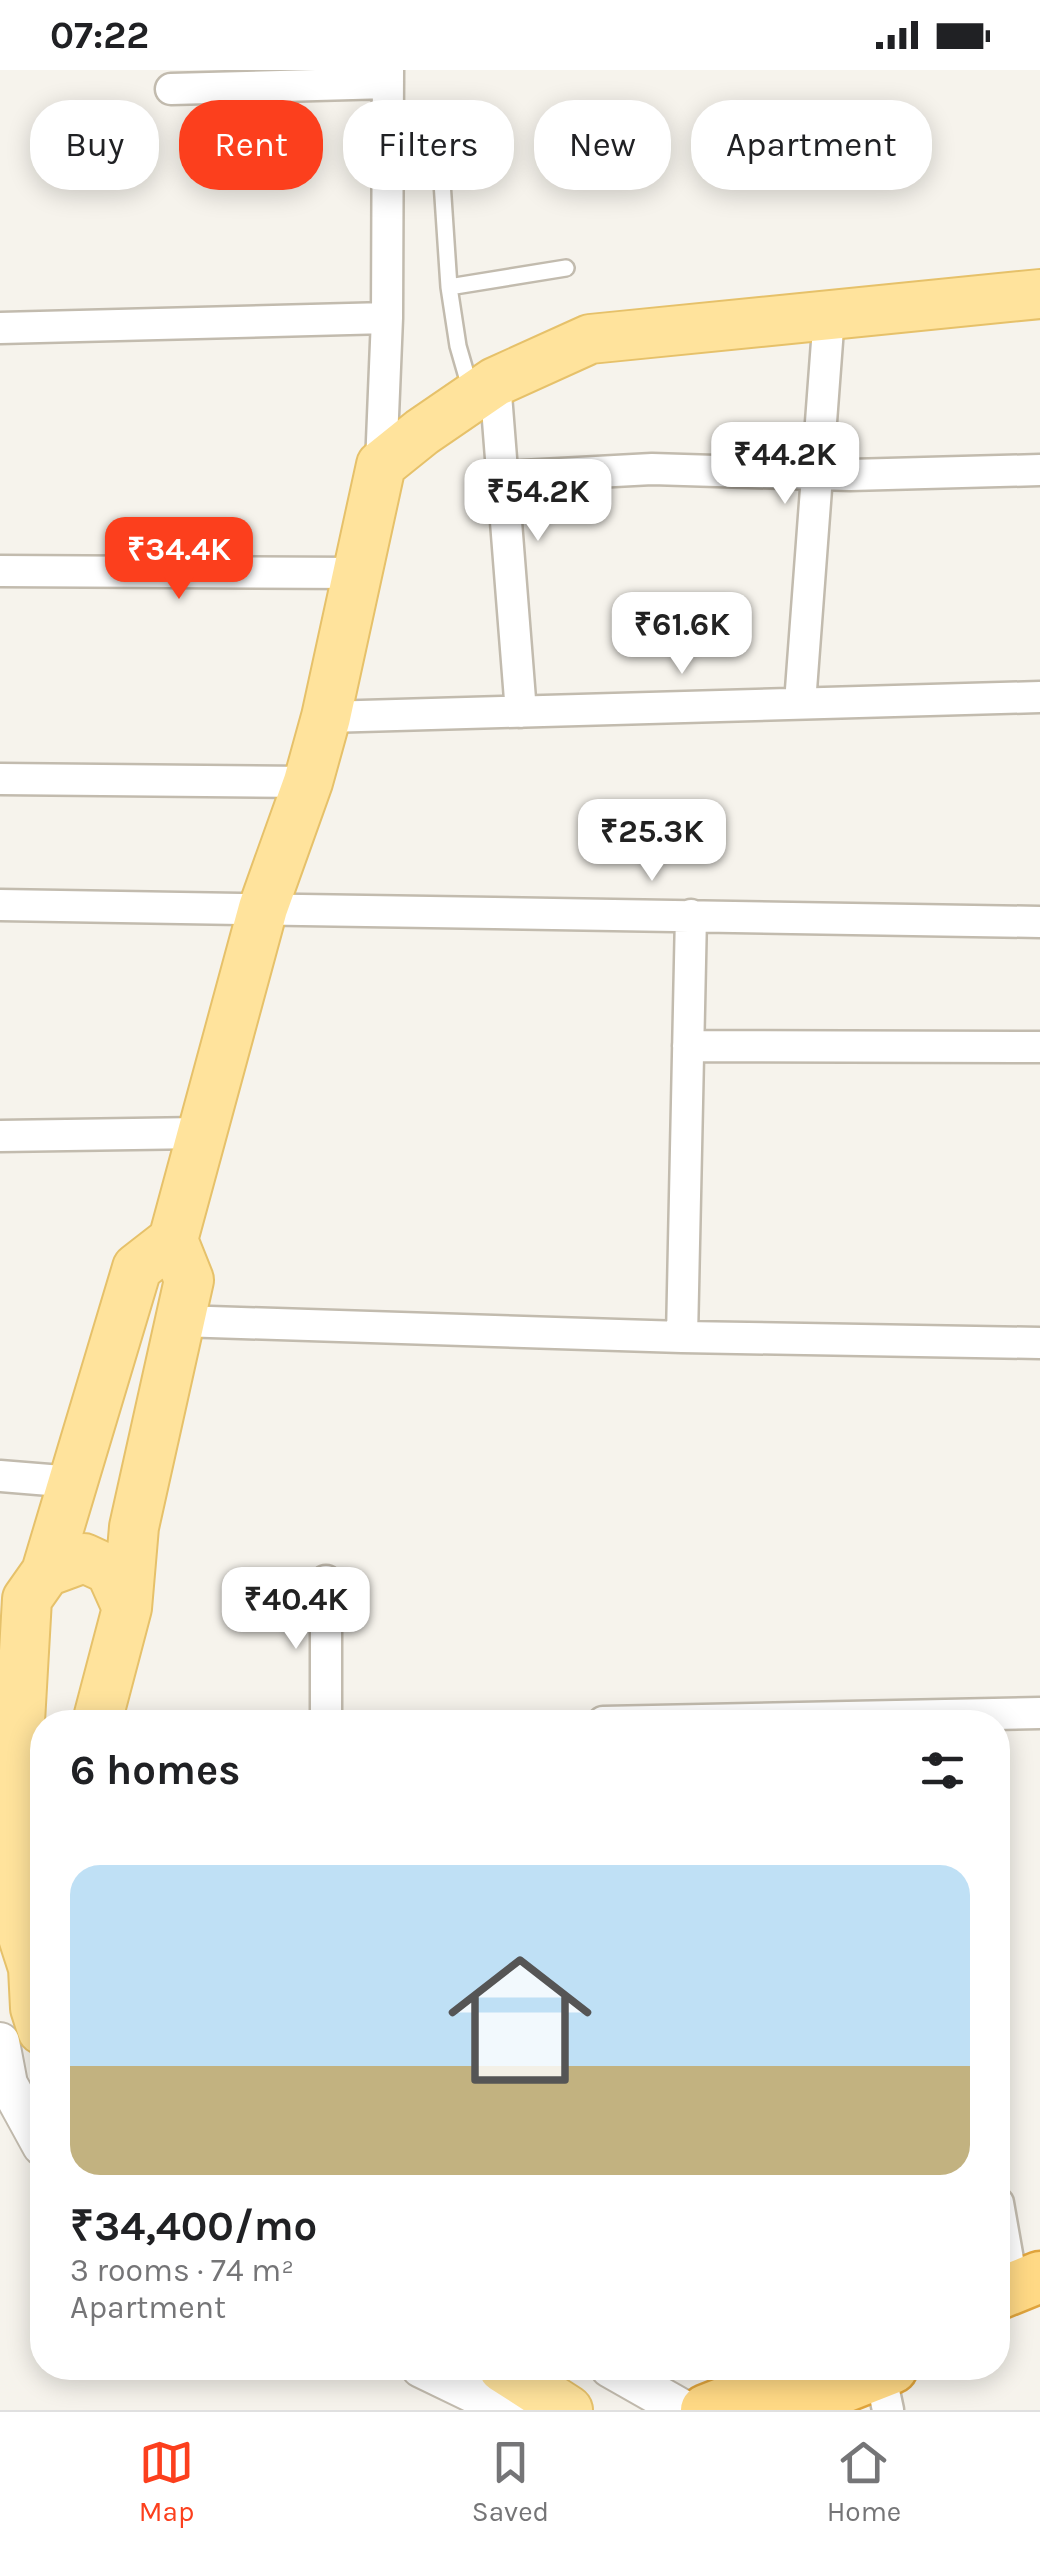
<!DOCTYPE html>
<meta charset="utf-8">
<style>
body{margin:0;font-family:Karla,sans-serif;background:#f6f6f6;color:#202124;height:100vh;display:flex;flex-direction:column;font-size:38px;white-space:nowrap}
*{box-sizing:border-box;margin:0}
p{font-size:32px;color:#757577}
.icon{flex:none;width:55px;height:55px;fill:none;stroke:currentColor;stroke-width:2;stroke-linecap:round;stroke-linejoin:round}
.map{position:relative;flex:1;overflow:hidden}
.panel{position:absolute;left:30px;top:1640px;width:980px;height:670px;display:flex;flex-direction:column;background:#fff;border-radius:40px;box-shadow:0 5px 25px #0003}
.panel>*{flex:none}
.guide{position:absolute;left:30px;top:30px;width:980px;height:90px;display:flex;gap:20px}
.price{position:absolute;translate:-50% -85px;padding:0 22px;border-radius:20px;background:#fff;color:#222;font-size:32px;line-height:65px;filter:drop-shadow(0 2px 5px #0008)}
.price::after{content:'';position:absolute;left:50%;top:60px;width:30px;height:22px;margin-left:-15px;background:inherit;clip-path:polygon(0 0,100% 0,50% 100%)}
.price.on{background:#fc3f1d;color:#fff}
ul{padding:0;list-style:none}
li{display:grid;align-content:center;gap:20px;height:530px;padding:0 40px}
li span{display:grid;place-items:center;height:310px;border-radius:30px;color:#555}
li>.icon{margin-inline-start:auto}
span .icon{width:180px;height:180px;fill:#fffc;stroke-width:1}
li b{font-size:42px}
h2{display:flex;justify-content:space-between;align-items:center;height:120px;padding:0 40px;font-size:42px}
.pill{padding:0 35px;border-radius:40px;background:#fff;box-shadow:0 5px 25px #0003;font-size:35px;line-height:90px}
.pill.on{background:#fc3f1d;color:#fff}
.status{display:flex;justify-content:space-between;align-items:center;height:70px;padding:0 50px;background:#fff;direction:ltr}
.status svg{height:28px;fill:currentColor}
.tabs{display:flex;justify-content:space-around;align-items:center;height:140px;border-top:2px solid #e0e0e0;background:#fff;font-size:28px;color:#757577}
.tabs a{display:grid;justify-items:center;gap:5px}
.tabs .on{color:#fc3f1d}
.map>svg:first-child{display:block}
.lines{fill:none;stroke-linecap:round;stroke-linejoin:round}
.service-casing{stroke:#c2bbae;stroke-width:20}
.minor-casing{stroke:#c2bbae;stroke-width:35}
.tertiary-casing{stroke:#c2bbae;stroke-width:42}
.primary-casing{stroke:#e6c16a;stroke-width:52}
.trunk-casing{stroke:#e0a43c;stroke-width:55}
.service{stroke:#fff;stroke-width:15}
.minor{stroke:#fff;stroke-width:30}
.tertiary{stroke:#fff;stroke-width:38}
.primary{stroke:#ffe39c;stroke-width:48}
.trunk{stroke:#ffd985;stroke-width:50}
</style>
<div class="status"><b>07:22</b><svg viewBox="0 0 49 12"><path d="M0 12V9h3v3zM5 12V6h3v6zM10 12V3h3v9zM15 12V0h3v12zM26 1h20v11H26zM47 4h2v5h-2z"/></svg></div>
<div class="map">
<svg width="1040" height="2340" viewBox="0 0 1040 2340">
<rect width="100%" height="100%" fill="#f6f3ec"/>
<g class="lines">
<defs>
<path id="service" d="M 440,82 L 449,217 L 566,198
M 449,217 L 458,276 L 471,321"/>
<path id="minor" d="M 171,19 L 388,13
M 387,248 L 388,0
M 0,258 L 387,248 L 381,395
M 495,312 L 521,642
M 502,407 L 652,399 L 850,405 L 1040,400
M 0,501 L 359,503
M 800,633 L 829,245
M 326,647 L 1040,627
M 0,709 L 308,712
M 0,835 L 1040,852
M 688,976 L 1040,977
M 0,1066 L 200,1063
M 180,1251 L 682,1267 L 1040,1273
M 682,1267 L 691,845
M 0,1406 L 74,1412
M 326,1511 L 326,1652
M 603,1652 L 1040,1643
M 998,2133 L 1013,2218
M 879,2298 L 888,2340"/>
<path id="tertiary" d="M 0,1972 L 8,2014 L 42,2076
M 421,2298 L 508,2340
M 610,2298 L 684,2340"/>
<path id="primary" d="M 46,1502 L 137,1198 L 173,1170
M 127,1538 L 134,1457 L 189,1210 L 173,1170 L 263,838 L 308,712 L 326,647 L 381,395 L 422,362 L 495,312 L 590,269 L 1040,224
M 42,1960 L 35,1938 L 33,1898 L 10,1827 L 27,1529 L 46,1502 L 84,1488 L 110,1500 L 127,1538 L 97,1652
M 503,2298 L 568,2340"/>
<path id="trunk" d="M 998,2224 L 1040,2207
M 706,2340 L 813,2298
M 785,2340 L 892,2298"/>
</defs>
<use href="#service" class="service-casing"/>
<use href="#minor" class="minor-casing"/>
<use href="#tertiary" class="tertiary-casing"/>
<use href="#primary" class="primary-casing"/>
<use href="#trunk" class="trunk-casing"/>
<use href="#service" class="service"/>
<use href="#minor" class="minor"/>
<use href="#tertiary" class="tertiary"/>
<use href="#primary" class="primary"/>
<use href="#trunk" class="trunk"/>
</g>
</svg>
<b class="price" style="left:785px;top:437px">₹44.2K</b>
<b class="price" style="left:538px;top:474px">₹54.2K</b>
<b class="price on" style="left:179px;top:532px">₹34.4K</b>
<b class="price" style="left:682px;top:607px">₹61.6K</b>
<b class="price" style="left:652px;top:814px">₹25.3K</b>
<b class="price" style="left:296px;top:1582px">₹40.4K</b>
<div class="guide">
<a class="pill">Buy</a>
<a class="pill on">Rent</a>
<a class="pill">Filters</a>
<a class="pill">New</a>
<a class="pill">Apartment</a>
</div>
<section class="panel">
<h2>6 homes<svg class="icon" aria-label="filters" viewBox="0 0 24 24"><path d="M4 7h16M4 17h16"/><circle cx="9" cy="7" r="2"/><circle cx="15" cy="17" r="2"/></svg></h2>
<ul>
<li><span style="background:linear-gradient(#bfe0f5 65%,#c2b280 0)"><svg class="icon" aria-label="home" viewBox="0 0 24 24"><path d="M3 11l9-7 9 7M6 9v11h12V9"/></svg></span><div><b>₹34,400/mo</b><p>3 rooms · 74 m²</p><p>Apartment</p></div></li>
</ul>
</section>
</div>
<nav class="tabs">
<a class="on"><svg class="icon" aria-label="map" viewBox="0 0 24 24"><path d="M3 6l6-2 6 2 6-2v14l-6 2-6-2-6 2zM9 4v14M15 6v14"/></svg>Map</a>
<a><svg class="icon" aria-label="saved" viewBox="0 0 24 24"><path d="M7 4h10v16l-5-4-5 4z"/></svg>Saved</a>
<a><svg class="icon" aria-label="home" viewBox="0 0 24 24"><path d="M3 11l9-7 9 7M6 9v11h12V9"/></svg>Home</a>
</nav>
